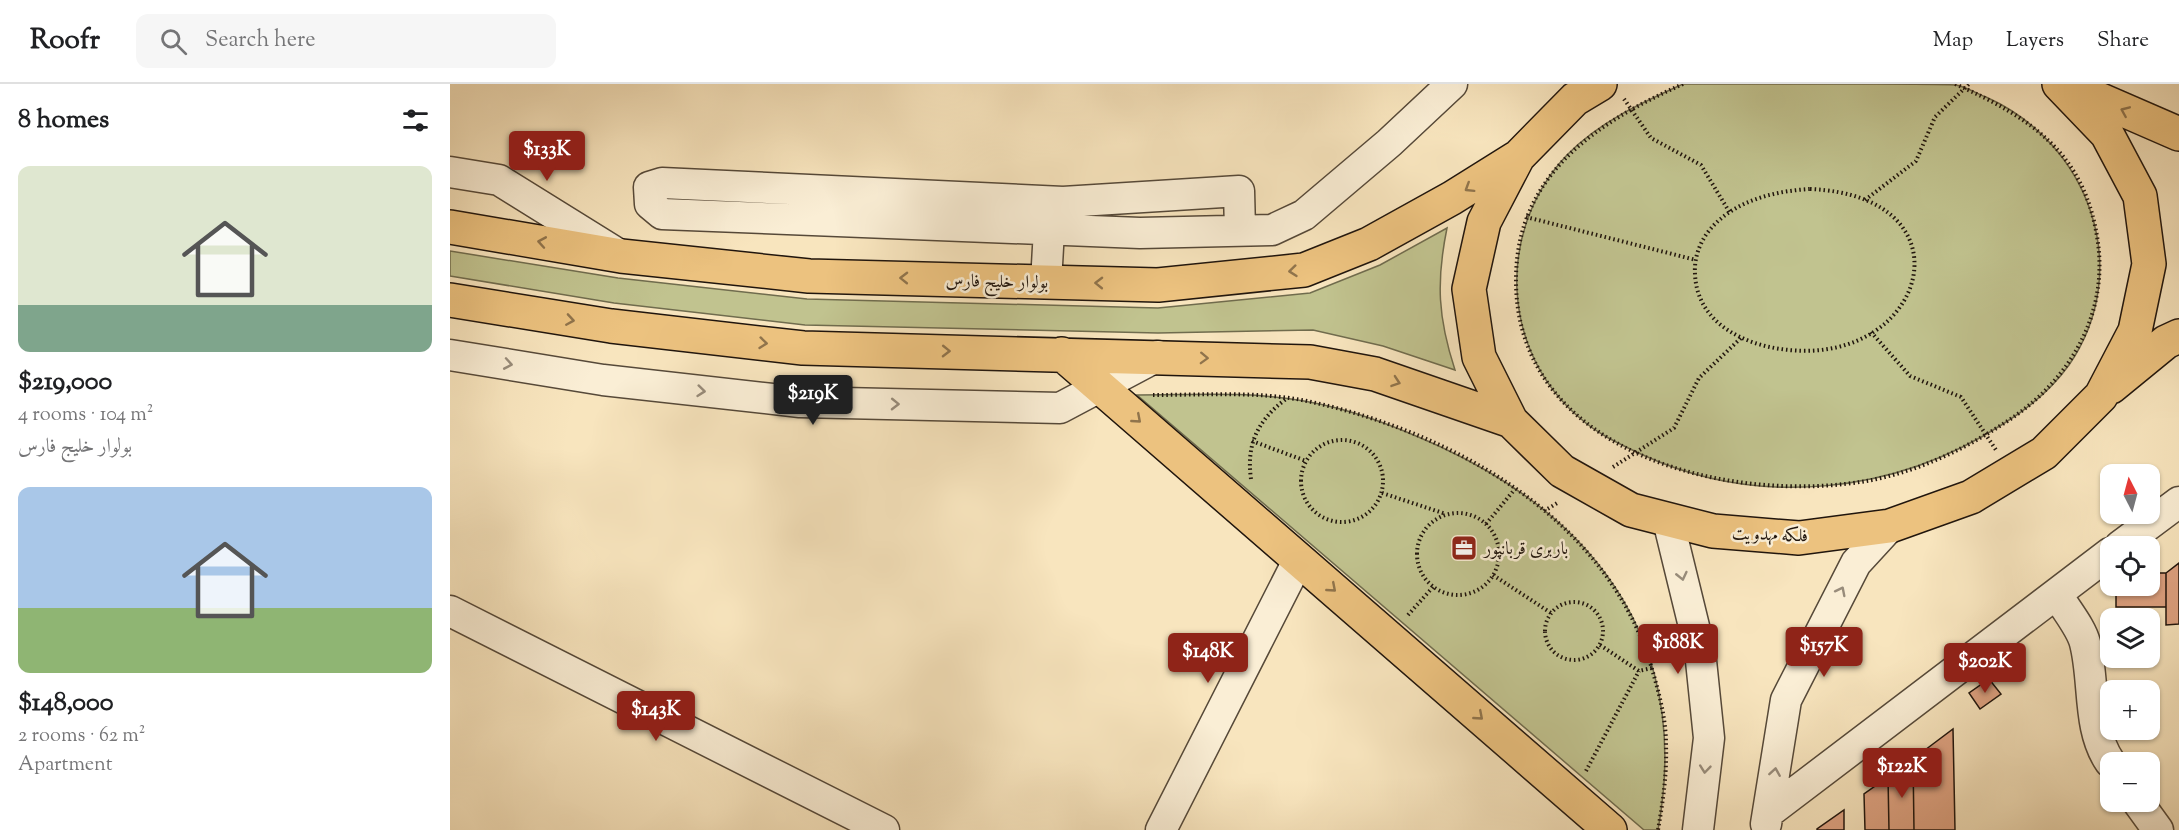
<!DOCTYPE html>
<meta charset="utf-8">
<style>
body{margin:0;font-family:"Sorts Mill Goudy",Amiri,serif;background:#f6f6f6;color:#202124;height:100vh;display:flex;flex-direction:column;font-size:22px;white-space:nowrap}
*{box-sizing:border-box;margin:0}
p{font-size:20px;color:#757577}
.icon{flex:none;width:33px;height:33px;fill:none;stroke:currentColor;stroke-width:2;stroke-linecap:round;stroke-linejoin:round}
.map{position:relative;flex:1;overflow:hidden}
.details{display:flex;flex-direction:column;background:#fff;width:450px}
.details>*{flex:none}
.needle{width:39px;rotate:354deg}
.fabs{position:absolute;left:1650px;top:380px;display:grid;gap:12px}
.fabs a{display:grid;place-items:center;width:60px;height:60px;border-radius:12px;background:#fff;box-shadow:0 2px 4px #0004;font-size:30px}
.price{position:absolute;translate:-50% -51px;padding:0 14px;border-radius:6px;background:#8f2418;color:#fff;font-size:20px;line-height:39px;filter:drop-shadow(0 2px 3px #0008)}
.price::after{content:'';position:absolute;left:50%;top:36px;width:18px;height:14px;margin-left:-9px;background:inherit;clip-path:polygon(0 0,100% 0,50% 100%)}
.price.selected{background:#222;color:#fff}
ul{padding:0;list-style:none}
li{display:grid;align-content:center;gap:12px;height:318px;padding:0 18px}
li span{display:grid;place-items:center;height:186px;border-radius:12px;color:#555}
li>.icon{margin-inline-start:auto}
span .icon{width:108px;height:108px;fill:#fffc;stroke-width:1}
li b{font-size:26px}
h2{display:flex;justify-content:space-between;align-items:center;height:72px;padding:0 18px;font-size:26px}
header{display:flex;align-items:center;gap:36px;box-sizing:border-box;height:84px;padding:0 30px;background:#fff;border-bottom:2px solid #e0e0e0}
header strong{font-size:28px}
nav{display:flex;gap:33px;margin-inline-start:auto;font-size:21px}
.search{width:420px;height:54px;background:#f6f6f6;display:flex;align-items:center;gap:15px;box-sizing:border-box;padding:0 21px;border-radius:12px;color:#757577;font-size:22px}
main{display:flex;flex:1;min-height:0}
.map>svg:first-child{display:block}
.green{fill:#c1c38f;stroke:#706c4e;stroke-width:1.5}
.building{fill:#dea281;stroke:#20150d;stroke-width:1.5}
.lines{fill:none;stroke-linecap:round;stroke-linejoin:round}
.minor-casing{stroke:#564939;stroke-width:33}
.highway-casing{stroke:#20150d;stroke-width:36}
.path{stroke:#20150d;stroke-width:4;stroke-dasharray:1.5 3;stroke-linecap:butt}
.minor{stroke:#faeed5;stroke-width:30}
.highway{stroke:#ecc27f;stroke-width:33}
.oneway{stroke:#90744c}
.oneway2{stroke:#988c7b}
.labels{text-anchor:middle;stroke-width:5;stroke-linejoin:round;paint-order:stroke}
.street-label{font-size:18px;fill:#20150d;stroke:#faeed5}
.poi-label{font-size:18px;fill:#20150d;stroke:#faeed5;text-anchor:start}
</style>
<header>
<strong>Roofr</strong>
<div class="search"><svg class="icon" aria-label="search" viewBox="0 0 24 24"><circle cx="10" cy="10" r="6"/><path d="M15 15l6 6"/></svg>Search here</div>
<nav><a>Map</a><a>Layers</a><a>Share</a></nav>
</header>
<main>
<section class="details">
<h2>8 homes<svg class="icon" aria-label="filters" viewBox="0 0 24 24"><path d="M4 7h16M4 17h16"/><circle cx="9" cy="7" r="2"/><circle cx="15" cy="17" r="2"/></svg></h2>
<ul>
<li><span style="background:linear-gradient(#dfe7d0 75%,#7fa58c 0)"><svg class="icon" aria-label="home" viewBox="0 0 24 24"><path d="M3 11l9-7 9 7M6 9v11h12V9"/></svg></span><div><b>$219,000</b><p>4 rooms · 104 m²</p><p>بولوار خلیج فارس</p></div></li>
<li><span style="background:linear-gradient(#a9c7e8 65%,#8fb573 0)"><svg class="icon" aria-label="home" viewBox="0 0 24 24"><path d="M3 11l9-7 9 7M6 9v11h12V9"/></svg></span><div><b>$148,000</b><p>2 rooms · 62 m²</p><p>Apartment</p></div></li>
</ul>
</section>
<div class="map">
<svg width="1729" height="746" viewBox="0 0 1729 746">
<rect width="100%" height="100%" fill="#f8e5be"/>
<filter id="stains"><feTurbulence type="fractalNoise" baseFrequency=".00333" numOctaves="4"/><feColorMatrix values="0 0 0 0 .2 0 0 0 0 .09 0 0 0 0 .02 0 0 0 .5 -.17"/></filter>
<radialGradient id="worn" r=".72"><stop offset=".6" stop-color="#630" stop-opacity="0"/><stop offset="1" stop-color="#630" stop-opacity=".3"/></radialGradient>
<path class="green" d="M 1233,0 C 1297,0 1362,0 1426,0 C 1449,0 1485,0 1506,1 C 1516,3 1526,9 1536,13 C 1639,59 1685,185 1619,281 C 1601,306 1579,324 1553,340 C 1446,409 1311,425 1193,371 C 1172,361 1149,351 1131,335 C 1050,268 1046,146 1117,71 C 1149,38 1193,18 1233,0 Z
M 997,144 C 986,198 988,234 1005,286 L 933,262 L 863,246 L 708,249 L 355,241 L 164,219 L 0,192 L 0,167 L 168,194 L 357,215 L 708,224 L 860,209 L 930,181 Z
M 687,311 C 742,311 800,307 854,317 C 902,325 947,343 991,363 C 1152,438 1241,565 1208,746 L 1194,746 Z"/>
<path class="building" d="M 1729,479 L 1729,540 L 1716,541 L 1716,489 Z
M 1700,489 L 1716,489 L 1716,523 L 1666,523 L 1666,501 L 1700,501 Z
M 1539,595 L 1551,610 L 1530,625 L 1519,609 Z
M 1503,645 L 1505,746 L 1464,746 L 1463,675 Z
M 1463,675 L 1464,746 L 1439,746 L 1438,693 Z
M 1438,693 L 1439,746 L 1415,746 L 1414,710 Z
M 1394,726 L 1394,746 L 1367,746 L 1367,745 Z"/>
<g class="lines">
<defs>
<path id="minor" d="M 0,88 L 49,96 L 168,170
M 790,146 L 789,107 L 613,118 L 212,99 L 199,103 L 200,120 L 212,130 L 690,149 L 822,146 L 854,131 L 939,59 L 1002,0
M 596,198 L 599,146
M 0,271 L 153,296 L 350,318 L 610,324 L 708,272
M 1218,436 L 1250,567 L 1259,654 L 1248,746
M 1670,462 L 1729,418
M 1607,510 C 1615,525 1631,543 1635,559 C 1645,597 1637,645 1660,678
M 0,527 L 434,746
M 1687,717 L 1708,746
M 1318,729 L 1660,469
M 1316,740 L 1336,616 L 1406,479 L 1440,442
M 711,746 L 849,475"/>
<path id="highway" d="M 1150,0 L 1125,15 L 1068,73 L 1034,138 L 1019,205 L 1029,273 L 1061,337 L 1112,387 L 1181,426 L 1263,447 L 1349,454 L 1440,442 L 1521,413 L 1594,369 L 1651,312 L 1685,247 L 1699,180 L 1690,112 L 1657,50 L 1609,0
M 1621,3 L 1729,50
M 0,143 L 171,172 L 359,192 L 708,201 L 854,186 L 919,160 L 1002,114 L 1066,74
M 0,216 L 161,242 L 353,264 L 860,278 L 925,290 L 1061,337
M 612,270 L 1160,746
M 1661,303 L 1716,258 L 1729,252"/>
</defs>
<use href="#minor" class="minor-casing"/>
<use href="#highway" class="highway-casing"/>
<path class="path" d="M 1233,0 C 1148,38 1067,89 1066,194 C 1064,371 1283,422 1422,396 C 1471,386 1515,365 1556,338 C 1617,299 1658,234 1648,159 C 1636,70 1582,34 1505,0
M 1174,15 L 1201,54 L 1251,81 L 1280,129
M 1360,105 C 1524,112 1478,280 1339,266 C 1296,262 1247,240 1245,190 C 1244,175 1249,160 1258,148 C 1282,117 1324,107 1360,105 Z
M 1415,116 L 1466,77 L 1485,33 L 1519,0
M 1076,133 L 1246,176
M 1421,248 L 1460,292 L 1511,313 L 1546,366
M 703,311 C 753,311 808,307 857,317 C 1003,348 1158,434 1202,585 C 1209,609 1216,635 1216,660 C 1217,690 1213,717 1208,746
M851 397a41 41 0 1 1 82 0a41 41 0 1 1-82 0Z
M 802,357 L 856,377
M 1163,383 L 1224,344 L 1249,294 L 1291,254
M 801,395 C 796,360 808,336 836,315
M 932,409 L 996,430
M 1094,427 L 1109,418
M967 470a41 41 0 1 1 82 0a41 41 0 1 1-82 0Z
M 1036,440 L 1065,405
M 1043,491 L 1101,529
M1095 547a29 29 0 1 1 58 0a29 29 0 1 1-58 0Z
M 958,531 L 983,503
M 1150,561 L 1189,587 L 1202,584
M 1136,687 L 1189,587"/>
<use href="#minor" class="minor"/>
<use href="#highway" class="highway"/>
</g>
<defs><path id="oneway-chevron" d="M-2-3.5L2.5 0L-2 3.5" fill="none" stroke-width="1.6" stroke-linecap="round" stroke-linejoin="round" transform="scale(1.5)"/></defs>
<g class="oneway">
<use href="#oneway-chevron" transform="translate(1675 27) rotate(-157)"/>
<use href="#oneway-chevron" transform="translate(1019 104) rotate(148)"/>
<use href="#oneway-chevron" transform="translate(92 158) rotate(-170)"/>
<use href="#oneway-chevron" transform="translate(843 187) rotate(174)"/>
<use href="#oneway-chevron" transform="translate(454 194) rotate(-179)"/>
<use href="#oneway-chevron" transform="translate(649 199) rotate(-179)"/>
<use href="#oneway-chevron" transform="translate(120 236) rotate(9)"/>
<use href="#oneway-chevron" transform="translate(313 259) rotate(6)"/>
<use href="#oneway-chevron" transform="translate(496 267) rotate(1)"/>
<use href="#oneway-chevron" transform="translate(754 274) rotate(2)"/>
<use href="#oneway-chevron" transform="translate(946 298) rotate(19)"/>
<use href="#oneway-chevron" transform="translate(687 335) rotate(41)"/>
<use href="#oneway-chevron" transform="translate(882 504) rotate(41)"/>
<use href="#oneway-chevron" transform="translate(1029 632) rotate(41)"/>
</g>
<g class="oneway2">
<use href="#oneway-chevron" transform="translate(58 280) rotate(10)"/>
<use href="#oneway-chevron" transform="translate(251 307) rotate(6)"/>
<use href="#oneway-chevron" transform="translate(445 320) rotate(1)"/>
<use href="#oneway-chevron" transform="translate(1232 492) rotate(77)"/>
<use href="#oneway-chevron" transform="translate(1391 507) rotate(-63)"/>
<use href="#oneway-chevron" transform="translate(1255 685) rotate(96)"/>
<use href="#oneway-chevron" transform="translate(1325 688) rotate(-81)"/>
</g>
<defs>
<symbol id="office-square" viewBox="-11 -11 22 22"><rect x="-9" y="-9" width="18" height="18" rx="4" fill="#8f2418" stroke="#faeed5"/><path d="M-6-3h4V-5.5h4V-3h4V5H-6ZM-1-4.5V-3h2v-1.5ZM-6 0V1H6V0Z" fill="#fff"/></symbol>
</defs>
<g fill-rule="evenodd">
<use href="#office-square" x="999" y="449" width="30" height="30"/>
</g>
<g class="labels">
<g class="street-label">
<text transform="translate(547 197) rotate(1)" y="6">بولوار خلیج فارس</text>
<text transform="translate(1320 450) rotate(2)" y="6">فلکه مهدویت</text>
</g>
<g class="poi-label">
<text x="1034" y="470">باربری قربانپور</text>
</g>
</g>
<rect width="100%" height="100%" filter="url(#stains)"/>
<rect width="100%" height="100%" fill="url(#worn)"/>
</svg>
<div class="fabs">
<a><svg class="needle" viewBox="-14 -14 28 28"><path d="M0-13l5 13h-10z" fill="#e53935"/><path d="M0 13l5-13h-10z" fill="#757577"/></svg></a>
<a><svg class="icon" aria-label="locate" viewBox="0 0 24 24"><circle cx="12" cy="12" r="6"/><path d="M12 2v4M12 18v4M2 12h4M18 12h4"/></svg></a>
<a><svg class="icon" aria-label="layers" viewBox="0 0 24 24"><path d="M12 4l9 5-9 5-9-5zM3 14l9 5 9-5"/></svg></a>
<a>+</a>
<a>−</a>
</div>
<b class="price" style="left:97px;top:98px">$133K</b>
<b class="price selected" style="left:363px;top:342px">$219K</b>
<b class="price" style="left:1228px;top:591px">$188K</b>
<b class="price" style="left:1374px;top:594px">$157K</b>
<b class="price" style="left:758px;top:600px">$148K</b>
<b class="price" style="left:1535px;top:610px">$202K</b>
<b class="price" style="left:206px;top:658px">$143K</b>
<b class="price" style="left:1452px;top:715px">$122K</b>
</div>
</main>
